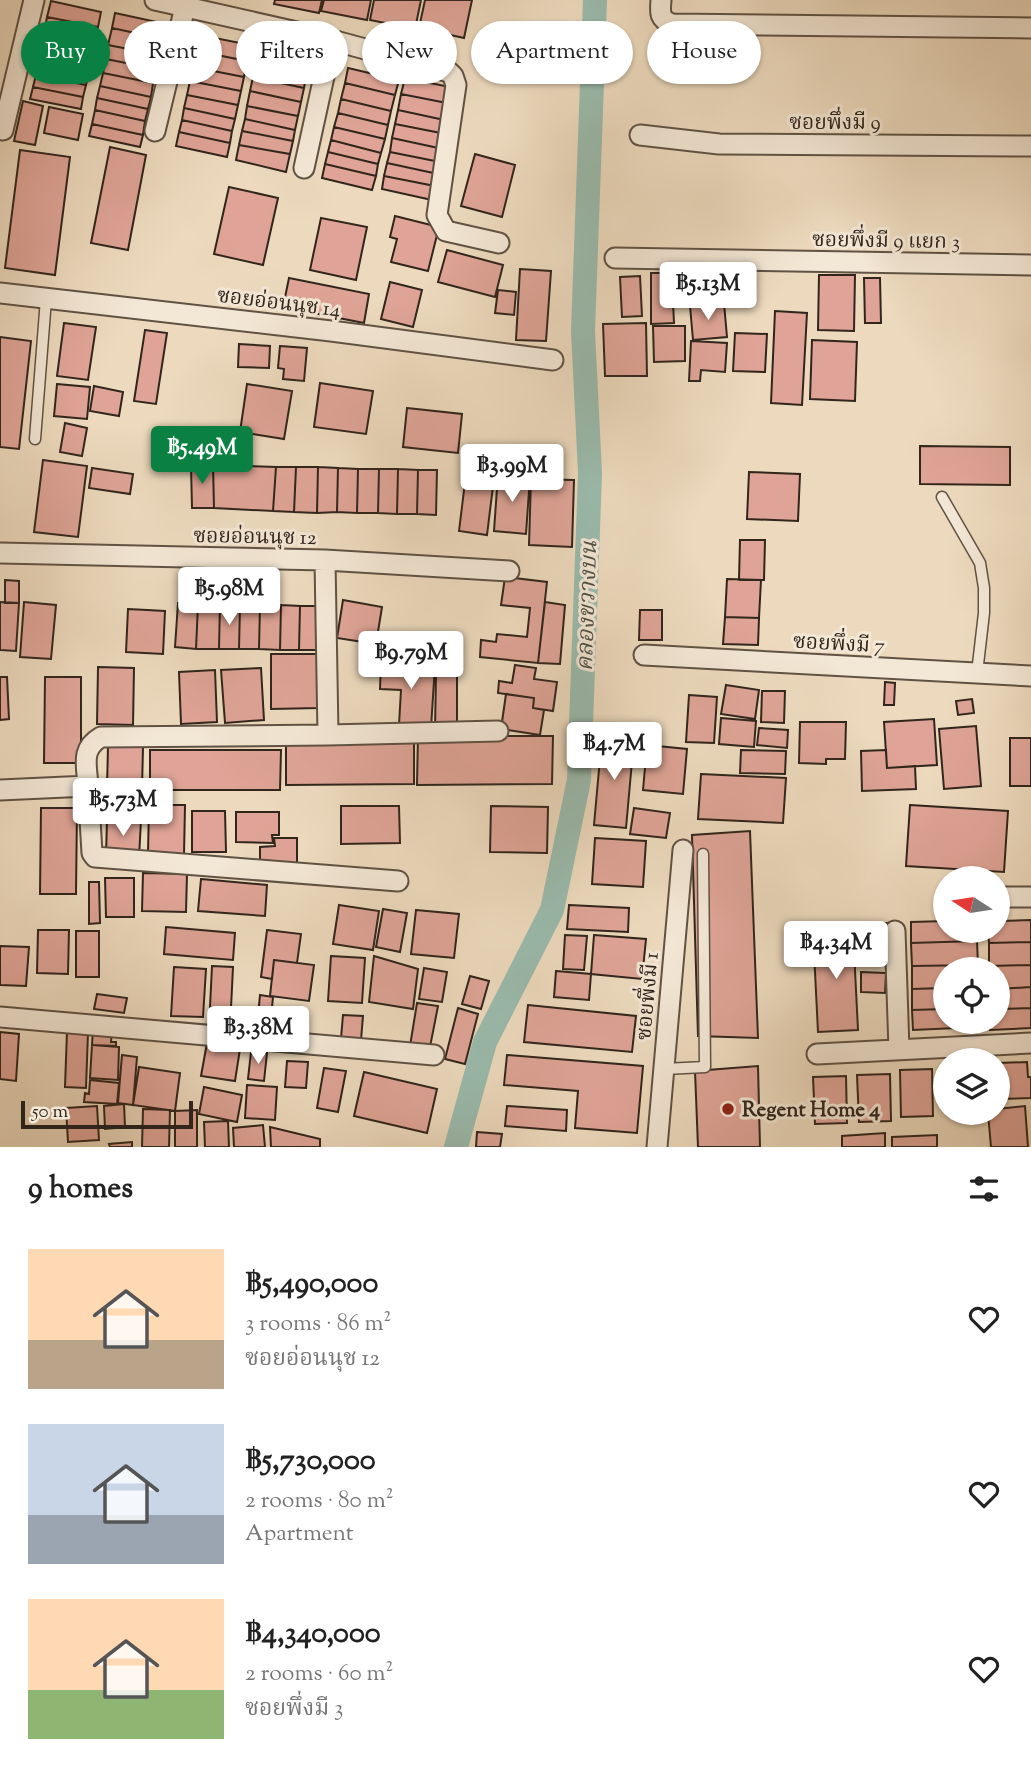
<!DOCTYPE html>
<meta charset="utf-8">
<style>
body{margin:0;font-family:"Sorts Mill Goudy","Noto Serif Thai",serif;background:#f6f6f6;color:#222;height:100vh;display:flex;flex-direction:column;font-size:26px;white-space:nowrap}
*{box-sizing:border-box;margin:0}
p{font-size:23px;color:#767676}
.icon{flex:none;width:38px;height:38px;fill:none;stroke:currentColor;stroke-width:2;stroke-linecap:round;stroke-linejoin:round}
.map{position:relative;height:1147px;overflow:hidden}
.details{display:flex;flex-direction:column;background:#fff;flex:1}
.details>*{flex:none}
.guide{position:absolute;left:21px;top:21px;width:990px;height:63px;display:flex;gap:14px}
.needle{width:46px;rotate:282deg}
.buttons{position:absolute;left:933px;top:866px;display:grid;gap:14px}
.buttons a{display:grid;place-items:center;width:77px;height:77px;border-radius:50%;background:#fff;box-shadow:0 2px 5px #0004;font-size:35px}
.scale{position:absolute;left:21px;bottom:18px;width:172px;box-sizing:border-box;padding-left:7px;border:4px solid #31251c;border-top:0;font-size:19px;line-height:24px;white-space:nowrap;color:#31251c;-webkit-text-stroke:5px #f3e7d5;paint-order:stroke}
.price{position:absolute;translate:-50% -60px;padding:0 16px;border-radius:7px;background:#fff;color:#222;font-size:23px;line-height:46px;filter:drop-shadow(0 2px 4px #0008)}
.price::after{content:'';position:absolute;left:50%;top:42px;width:21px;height:16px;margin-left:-10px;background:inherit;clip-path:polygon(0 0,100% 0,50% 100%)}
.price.current{background:#0b8043;color:#fff}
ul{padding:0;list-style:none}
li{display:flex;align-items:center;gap:21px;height:175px;padding:0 28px}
li span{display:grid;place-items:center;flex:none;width:196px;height:140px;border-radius:0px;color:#555}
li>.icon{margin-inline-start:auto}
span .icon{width:84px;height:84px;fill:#fffc;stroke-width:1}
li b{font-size:30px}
h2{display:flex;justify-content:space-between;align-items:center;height:84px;padding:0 28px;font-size:30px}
.tag{padding:0 24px;border-radius:32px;background:#fff;box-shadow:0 2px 5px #0004;font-size:24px;line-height:63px}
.tag.current{background:#0b8043;color:#fff}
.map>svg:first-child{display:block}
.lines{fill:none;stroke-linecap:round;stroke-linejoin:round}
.canal{stroke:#9abbad;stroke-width:24}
.building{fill:#dfa497;stroke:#31251c;stroke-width:2}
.lane-casing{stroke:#605244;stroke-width:13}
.street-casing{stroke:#605244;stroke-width:23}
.lane{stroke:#f3e7d5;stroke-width:10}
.street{stroke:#f3e7d5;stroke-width:19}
.poi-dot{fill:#8f2418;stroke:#f3e7d5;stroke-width:2.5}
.labels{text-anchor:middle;stroke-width:6;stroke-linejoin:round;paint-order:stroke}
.street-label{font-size:21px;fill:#31251c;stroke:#f3e7d5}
.poi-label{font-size:21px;font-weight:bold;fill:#31251c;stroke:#f3e7d5;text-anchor:start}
.water-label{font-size:23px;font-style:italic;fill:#505248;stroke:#f3e7d5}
</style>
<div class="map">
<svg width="1031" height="1147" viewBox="0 0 1031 1147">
<rect width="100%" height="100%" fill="#eddabe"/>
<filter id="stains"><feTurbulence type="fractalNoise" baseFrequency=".00286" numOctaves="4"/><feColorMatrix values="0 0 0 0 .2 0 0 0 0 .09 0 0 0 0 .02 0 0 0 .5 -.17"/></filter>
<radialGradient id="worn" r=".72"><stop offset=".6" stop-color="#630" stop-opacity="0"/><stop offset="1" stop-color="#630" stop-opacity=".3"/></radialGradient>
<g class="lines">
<path class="canal" d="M 456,1147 L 485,1042 L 552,910 L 579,780 L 590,473 L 583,331 L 595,0"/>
</g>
<path class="building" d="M 275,0 L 322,0 L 319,13 L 274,4 Z
M 324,0 L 371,0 L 367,20 L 321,11 Z
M 374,0 L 421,0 L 415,29 L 370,20 Z
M 425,0 L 472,0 L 464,38 L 419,28 Z
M 51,1 L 101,12 L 98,27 L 47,17 Z
M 115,13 L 166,24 L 163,39 L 112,28 Z
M 47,17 L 98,27 L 95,43 L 44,33 Z
M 112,28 L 163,39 L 159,55 L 108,45 Z
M 44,33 L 95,43 L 92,57 L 42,47 Z
M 200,35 L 250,45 L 247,61 L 197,51 Z
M 108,45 L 159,55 L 156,69 L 106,59 Z
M 260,46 L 310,56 L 307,72 L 256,61 Z
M 42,47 L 92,57 L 89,72 L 38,61 Z
M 197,51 L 247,61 L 244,77 L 193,67 Z
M 106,59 L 156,69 L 153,83 L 103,73 Z
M 38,61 L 89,72 L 86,85 L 36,75 Z
M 256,61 L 307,72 L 304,88 L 253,77 Z
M 193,67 L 244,77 L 241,91 L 190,81 Z
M 348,68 L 399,80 L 395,95 L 345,83 Z
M 103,73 L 153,83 L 151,97 L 100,86 Z
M 36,75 L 86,85 L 83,97 L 33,87 Z
M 253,77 L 304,88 L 301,102 L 250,91 Z
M 405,78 L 455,88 L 452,104 L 401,94 Z
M 190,81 L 241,91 L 238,105 L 187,95 Z
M 345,83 L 395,95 L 391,111 L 341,99 Z
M 100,86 L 151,97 L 148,109 L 97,98 Z
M 33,87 L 83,97 L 81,109 L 30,99 Z
M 250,91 L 301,102 L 298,116 L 247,106 Z
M 401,94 L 452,104 L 449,121 L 398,110 Z
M 187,95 L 238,105 L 235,119 L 184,108 Z
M 97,98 L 148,109 L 145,121 L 95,110 Z
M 341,99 L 391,111 L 388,125 L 338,113 Z
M 23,101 L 43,106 L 35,145 L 14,141 Z
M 247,106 L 298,116 L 295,130 L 245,119 Z
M 49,107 L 83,114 L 78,140 L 44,133 Z
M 184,108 L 235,119 L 232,131 L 182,120 Z
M 95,110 L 145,121 L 143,135 L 92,124 Z
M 398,110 L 449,121 L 446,134 L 395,124 Z
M 338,113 L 388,125 L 385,139 L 334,127 Z
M 245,119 L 295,130 L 293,141 L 242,131 Z
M 182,120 L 232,131 L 230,143 L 179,132 Z
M 92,124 L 143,135 L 140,147 L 89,136 Z
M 395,124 L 446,134 L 443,149 L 392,138 Z
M 334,127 L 385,139 L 381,153 L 331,140 Z
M 242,131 L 293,141 L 290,154 L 239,145 Z
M 179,132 L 230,143 L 227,157 L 176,146 Z
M 392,138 L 443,149 L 440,162 L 390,152 Z
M 331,140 L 381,153 L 378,164 L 328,152 Z
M 239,145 L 290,154 L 286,172 L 236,160 Z
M 110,147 L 146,155 L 128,250 L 91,243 Z
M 20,150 L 70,157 L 55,275 L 5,268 Z
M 328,152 L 378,164 L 376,176 L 325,164 Z
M 390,152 L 440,162 L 438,174 L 387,163 Z
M 475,154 L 515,165 L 502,217 L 461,206 Z
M 387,163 L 438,174 L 435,186 L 384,176 Z
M 325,164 L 376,176 L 372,190 L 322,178 Z
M 384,176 L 435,186 L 432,200 L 382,189 Z
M 229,187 L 278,198 L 263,265 L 214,254 Z
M 395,216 L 439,227 L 428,271 L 391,262 L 397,239 L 390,237 Z
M 321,218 L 367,227 L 356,280 L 310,270 Z
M 447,250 L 503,265 L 495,297 L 438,282 Z
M 520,269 L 551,271 L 546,341 L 516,340 Z
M 651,273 L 682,273 L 682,302 L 673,302 L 674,323 L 651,324 Z
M 722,275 L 724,303 L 690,306 L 688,277 Z
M 819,275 L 855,275 L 854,331 L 818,330 Z
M 640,276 L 642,316 L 622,317 L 620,277 Z
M 289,278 L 369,294 L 364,323 L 283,307 Z
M 864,278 L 880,278 L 881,323 L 865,323 Z
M 390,282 L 422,290 L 413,327 L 381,319 Z
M 498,290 L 516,292 L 514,315 L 495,313 Z
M 724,303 L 727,337 L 693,340 L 690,306 Z
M 775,311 L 807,313 L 802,405 L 771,403 Z
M 64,323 L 96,327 L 88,380 L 57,376 Z
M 646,323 L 647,376 L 605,376 L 603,324 Z
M 653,326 L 685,326 L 685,361 L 654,362 Z
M 145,330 L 167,333 L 156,404 L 134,401 Z
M 735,333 L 767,334 L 765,372 L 733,371 Z
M 0,337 L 31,341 L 19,449 L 0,447 Z
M 812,340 L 857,342 L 855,401 L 810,399 Z
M 691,341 L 727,343 L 725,372 L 701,370 L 700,381 L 689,381 Z
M 239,344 L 270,346 L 269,368 L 238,367 Z
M 280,346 L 307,348 L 304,381 L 283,379 L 284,369 L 278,368 Z
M 320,383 L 373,391 L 366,434 L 314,427 Z
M 57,384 L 90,387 L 87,419 L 54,416 Z
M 247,384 L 292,391 L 284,439 L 240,432 Z
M 94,386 L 123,392 L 119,416 L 90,411 Z
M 407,408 L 462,414 L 458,453 L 403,447 Z
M 65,423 L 87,428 L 82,456 L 60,452 Z
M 920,446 L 1010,447 L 1010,485 L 920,484 Z
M 43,460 L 87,466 L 78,537 L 34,532 Z
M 191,465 L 213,465 L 214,508 L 192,508 Z
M 213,465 L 276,467 L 273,511 L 214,508 Z
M 467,466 L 495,470 L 487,535 L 459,531 Z
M 276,467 L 296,467 L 294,512 L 273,511 Z
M 296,467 L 318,467 L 317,513 L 294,512 Z
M 318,467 L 338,468 L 337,512 L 317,513 Z
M 92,468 L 133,474 L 130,494 L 89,488 Z
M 338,468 L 358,469 L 357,513 L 337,512 Z
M 358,469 L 379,469 L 378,513 L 357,513 Z
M 379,469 L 398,469 L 397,514 L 378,513 Z
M 398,469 L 418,470 L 417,514 L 397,514 Z
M 418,470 L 437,470 L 436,515 L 417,514 Z
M 749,472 L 800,474 L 798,521 L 747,519 Z
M 498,474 L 530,477 L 526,534 L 494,531 Z
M 531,479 L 574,480 L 572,547 L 529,545 Z
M 740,540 L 765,540 L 764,580 L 739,580 Z
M 505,577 L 547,582 L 538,663 L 480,657 L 481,640 L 496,642 L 497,634 L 527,637 L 530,608 L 501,605 Z
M 727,579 L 761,580 L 759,618 L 725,617 Z
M 5,580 L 19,581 L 19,603 L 5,603 Z
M 343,600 L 382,607 L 376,644 L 337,638 Z
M 0,602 L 19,603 L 16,651 L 0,650 Z
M 24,602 L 56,605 L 51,659 L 20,657 Z
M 545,602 L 565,605 L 560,664 L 538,663 Z
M 178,603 L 198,604 L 196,649 L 175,647 Z
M 198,604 L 220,604 L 219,649 L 196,649 Z
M 220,604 L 240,605 L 239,649 L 219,649 Z
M 240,605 L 260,605 L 259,649 L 239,649 Z
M 260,605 L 281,605 L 280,650 L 259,649 Z
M 281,605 L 300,606 L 299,650 L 280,650 Z
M 300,606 L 320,606 L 319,650 L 299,650 Z
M 128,609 L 165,611 L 163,654 L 126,652 Z
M 640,610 L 662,610 L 662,640 L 639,640 Z
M 725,617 L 759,618 L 758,645 L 723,644 Z
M 271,654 L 318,654 L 319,708 L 271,709 Z
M 381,662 L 435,665 L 431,728 L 399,725 L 401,690 L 380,689 Z
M 515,665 L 536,668 L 534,679 L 557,682 L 553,711 L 533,708 L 534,698 L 498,693 L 499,681 L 512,683 Z
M 98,667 L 134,668 L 133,725 L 97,724 Z
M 261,668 L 264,720 L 225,723 L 221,670 Z
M 215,670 L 217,722 L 181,724 L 179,672 Z
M 436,675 L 457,675 L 457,731 L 435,730 Z
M 0,677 L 7,677 L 9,719 L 0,720 Z
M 45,677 L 81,677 L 81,763 L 44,763 Z
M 885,682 L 895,683 L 894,705 L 884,705 Z
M 726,685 L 759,690 L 755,719 L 721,714 Z
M 762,691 L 785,691 L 784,723 L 761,722 Z
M 506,694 L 534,698 L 533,708 L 544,710 L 540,735 L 501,729 Z
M 689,695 L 717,697 L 714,743 L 686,742 Z
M 972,699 L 974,713 L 958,715 L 956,701 Z
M 721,718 L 756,721 L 754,747 L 719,744 Z
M 934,719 L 937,765 L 887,768 L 884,722 Z
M 800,722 L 846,722 L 845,759 L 826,759 L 826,764 L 799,763 Z
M 976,726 L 981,786 L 944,789 L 939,729 Z
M 759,728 L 788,730 L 787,748 L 757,745 Z
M 414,736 L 414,784 L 286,785 L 286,737 Z
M 418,736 L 553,736 L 552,784 L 417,785 Z
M 602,736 L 634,739 L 626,828 L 594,825 Z
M 1010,738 L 1031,738 L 1031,786 L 1010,786 Z
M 647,745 L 687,749 L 683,794 L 643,790 Z
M 108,746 L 143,747 L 142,789 L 107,788 Z
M 150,750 L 281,750 L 280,790 L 150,790 Z
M 741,750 L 786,751 L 785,774 L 740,773 Z
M 886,750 L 887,768 L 915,766 L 916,789 L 862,791 L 861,751 Z
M 701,774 L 786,778 L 783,823 L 698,819 Z
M 108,798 L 144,800 L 143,816 L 107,814 Z
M 149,805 L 185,805 L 184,855 L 148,854 Z
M 910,805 L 1008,811 L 1004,872 L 906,866 Z
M 341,806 L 399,806 L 400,843 L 341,844 Z
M 491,806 L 548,807 L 547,853 L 490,852 Z
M 41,808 L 77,808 L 76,894 L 40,894 Z
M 634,808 L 670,813 L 666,838 L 630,834 Z
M 192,811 L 225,811 L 226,852 L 192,852 Z
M 236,812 L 279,812 L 279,835 L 272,835 L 273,843 L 236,842 Z
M 107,819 L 141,820 L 139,858 L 106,857 Z
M 750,831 L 758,1038 L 698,1036 L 692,835 Z
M 274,838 L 297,838 L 297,865 L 260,865 L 260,847 L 275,846 Z
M 595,838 L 646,841 L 643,887 L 592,884 Z
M 143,873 L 187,874 L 186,912 L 142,911 Z
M 105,878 L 134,878 L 134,917 L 106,917 Z
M 201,879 L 267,885 L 265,916 L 198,911 Z
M 89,882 L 99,882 L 100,923 L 89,924 Z
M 339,905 L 379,911 L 373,950 L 333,944 Z
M 569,905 L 629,908 L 628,932 L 567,929 Z
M 383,909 L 407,913 L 400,952 L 376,947 Z
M 416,910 L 459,914 L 454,958 L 411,954 Z
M 1031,920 L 1031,942 L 989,943 L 988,931 L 998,931 L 998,921 Z
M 945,921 L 945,931 L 977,931 L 977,941 L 911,943 L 911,922 Z
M 887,923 L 888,947 L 866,948 L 865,924 Z
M 166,927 L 235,933 L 233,960 L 164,954 Z
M 38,930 L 69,930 L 68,974 L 37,973 Z
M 267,930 L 301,934 L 297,963 L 274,960 L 272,979 L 261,977 Z
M 853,930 L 858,1030 L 818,1032 L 813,932 Z
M 76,931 L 99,931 L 99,977 L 76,977 Z
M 565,935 L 587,936 L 584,970 L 563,969 Z
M 594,935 L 646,939 L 642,979 L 591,974 Z
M 977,941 L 978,965 L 912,966 L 911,943 Z
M 1031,942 L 1031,965 L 989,966 L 989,943 Z
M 0,946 L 29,947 L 26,986 L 0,985 Z
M 331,956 L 365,958 L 362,1003 L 328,1001 Z
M 374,956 L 418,969 L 413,1009 L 369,1002 Z
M 274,960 L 314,965 L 309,1001 L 270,996 Z
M 978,965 L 978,970 L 945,970 L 945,988 L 912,989 L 912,966 Z
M 1031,965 L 1031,987 L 998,989 L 998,970 L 989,970 L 989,966 Z
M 212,966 L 233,967 L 231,1008 L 210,1007 Z
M 174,967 L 206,969 L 203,1017 L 171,1016 Z
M 424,968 L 447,972 L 442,1002 L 419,999 Z
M 556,971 L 591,974 L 589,1000 L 554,997 Z
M 861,972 L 886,973 L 885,993 L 861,992 Z
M 470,976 L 489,981 L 481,1009 L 462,1004 Z
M 1031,987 L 1031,1008 L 998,1009 L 998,989 Z
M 945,988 L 945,1009 L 912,1010 L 912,989 Z
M 97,994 L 127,998 L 124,1013 L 94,1009 Z
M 260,995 L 273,997 L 270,1027 L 257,1026 Z
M 417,1003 L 438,1006 L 430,1047 L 410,1046 Z
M 528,1005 L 636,1016 L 632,1052 L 524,1042 Z
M 458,1008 L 478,1014 L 465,1064 L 445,1059 Z
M 1031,1008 L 1031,1028 L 990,1030 L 990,1022 L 998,1022 L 998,1009 Z
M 945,1009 L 945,1022 L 979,1022 L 979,1027 L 913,1030 L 912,1010 Z
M 343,1015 L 363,1016 L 361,1040 L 341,1038 Z
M 93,1029 L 112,1031 L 111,1042 L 116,1042 L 116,1046 L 92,1045 Z
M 67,1031 L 88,1032 L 86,1088 L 65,1087 Z
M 0,1032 L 19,1034 L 16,1081 L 0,1079 Z
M 207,1043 L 240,1049 L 235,1081 L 201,1076 Z
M 92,1045 L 119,1047 L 118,1080 L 90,1078 Z
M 251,1052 L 267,1053 L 264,1081 L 248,1079 Z
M 122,1055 L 137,1057 L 133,1105 L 118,1103 Z
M 507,1055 L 643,1066 L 637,1133 L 575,1128 L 578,1091 L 504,1085 Z
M 287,1061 L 308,1062 L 306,1088 L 285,1087 Z
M 1027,1062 L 1028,1077 L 1031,1077 L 1031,1098 L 999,1099 L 998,1063 Z
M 758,1066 L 760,1147 L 698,1147 L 695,1071 Z
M 139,1067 L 180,1073 L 175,1111 L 133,1105 Z
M 324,1068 L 346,1071 L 338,1112 L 317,1108 Z
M 932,1069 L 933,1116 L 901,1117 L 900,1070 Z
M 364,1072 L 437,1089 L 427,1133 L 354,1116 Z
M 890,1074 L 891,1121 L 859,1122 L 857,1075 Z
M 846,1076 L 847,1123 L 815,1124 L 813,1077 Z
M 90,1080 L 119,1083 L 117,1104 L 84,1102 L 85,1093 L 89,1094 Z
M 247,1085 L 277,1087 L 275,1120 L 245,1118 Z
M 204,1087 L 242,1095 L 237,1122 L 199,1114 Z
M 124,1104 L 125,1127 L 105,1129 L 104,1106 Z
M 97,1106 L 99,1140 L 68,1142 L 66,1108 Z
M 507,1106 L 567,1110 L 566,1131 L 505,1126 Z
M 1025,1106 L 1028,1147 L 991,1147 L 988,1113 L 998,1113 L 998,1109 Z
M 143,1109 L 170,1110 L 169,1147 L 142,1147 Z
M 197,1110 L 197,1147 L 175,1147 L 175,1111 Z
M 228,1121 L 229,1147 L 205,1147 L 204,1122 Z
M 263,1125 L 265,1147 L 234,1147 L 233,1128 Z
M 270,1127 L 320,1139 L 320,1147 L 271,1147 Z
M 477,1132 L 502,1134 L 500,1147 L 476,1147 Z
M 885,1133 L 885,1147 L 842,1147 L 842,1136 Z
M 937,1135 L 937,1147 L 892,1147 L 892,1137 Z
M 132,1142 L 132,1147 L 110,1147 L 109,1144 Z"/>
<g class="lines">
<defs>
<path id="lane" d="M 35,439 L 46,299
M 942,497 L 980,563 L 984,588 L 984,613 L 977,673
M 664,1069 L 705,1067 L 703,854"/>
<path id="street" d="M 155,0 L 332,40 L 449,72 L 453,76 L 456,85 L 437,215 L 446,231 L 499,243
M 661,0 C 660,13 659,19 672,24 L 1031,28
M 3,130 L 34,0
M 155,131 L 185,7
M 640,135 L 719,144 L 1031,146
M 304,168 L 332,40
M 615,258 L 1031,265
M 0,293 L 331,331 L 553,360
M 0,553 L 325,560 L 509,571
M 325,560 L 328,735
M 644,655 L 1031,676
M 88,786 L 92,853 L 95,857 L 398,881
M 0,790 L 88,786 C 87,766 80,749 101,737 L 328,735 L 498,731
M 998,897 L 1031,897
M 895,931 L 899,1050
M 0,1017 L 434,1055
M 817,1054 L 1031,1043
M 657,1147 L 683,850"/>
</defs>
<use href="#lane" class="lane-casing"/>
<use href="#street" class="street-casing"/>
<use href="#lane" class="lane"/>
<use href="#street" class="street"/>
</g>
<circle class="poi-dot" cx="728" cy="1109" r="7"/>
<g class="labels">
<g class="street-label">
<text x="835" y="129">ซอยพึ่งมี 9</text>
<text transform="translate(886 240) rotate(1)" y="7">ซอยพึ่งมี 9 แยก 3</text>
<text transform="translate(279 302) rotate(7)" y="7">ซอยอ่อนนุช 14</text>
<text transform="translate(255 536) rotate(1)" y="7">ซอยอ่อนนุช 12</text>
<text transform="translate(839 643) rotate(3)" y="7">ซอยพึ่งมี 7</text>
<text transform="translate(647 996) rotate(-85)" y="7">ซอยพึ่งมี 1</text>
</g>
<g class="poi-label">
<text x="742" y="1116">Regent Home 4</text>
</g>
<g class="water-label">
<text transform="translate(586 606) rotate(-88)" y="8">คลองขวางบน</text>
</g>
</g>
<rect width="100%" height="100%" filter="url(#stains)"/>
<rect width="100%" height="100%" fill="url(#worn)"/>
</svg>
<div class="buttons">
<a><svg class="needle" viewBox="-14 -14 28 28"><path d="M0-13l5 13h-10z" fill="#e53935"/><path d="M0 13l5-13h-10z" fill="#767676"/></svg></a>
<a><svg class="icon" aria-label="locate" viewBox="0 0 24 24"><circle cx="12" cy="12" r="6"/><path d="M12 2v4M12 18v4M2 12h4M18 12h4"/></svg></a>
<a><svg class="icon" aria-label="layers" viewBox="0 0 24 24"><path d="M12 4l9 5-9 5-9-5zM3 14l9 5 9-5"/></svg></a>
</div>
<div class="scale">50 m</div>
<b class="price" style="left:708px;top:322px">฿5.13M</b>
<b class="price current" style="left:202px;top:486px">฿5.49M</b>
<b class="price" style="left:512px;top:504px">฿3.99M</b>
<b class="price" style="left:229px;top:627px">฿5.98M</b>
<b class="price" style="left:411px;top:691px">฿9.79M</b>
<b class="price" style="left:614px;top:782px">฿4.7M</b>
<b class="price" style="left:123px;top:838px">฿5.73M</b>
<b class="price" style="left:836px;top:981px">฿4.34M</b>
<b class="price" style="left:258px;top:1066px">฿3.38M</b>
<div class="guide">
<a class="tag current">Buy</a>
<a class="tag">Rent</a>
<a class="tag">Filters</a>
<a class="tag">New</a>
<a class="tag">Apartment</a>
<a class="tag">House</a>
</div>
</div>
<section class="details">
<h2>9 homes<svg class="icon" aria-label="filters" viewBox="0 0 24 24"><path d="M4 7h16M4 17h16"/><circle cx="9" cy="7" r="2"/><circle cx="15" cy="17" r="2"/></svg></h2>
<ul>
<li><span style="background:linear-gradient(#ffd9b3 65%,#b9a48a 0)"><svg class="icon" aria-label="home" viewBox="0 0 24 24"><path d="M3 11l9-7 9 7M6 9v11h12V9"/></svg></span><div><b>฿5,490,000</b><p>3 rooms · 86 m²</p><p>ซอยอ่อนนุช 12</p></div><svg class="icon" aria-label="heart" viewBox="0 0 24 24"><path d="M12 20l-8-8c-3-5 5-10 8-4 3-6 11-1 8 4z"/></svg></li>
<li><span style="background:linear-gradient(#c9d6e8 65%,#9aa5b1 0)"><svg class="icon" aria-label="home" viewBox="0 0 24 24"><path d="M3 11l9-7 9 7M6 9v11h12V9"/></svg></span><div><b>฿5,730,000</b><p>2 rooms · 80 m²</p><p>Apartment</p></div><svg class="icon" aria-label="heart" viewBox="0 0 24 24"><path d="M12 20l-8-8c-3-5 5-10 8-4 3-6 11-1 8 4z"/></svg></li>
<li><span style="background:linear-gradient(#ffd9b3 65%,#8fb573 0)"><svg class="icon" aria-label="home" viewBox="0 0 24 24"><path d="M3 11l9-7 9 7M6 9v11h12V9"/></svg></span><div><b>฿4,340,000</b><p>2 rooms · 60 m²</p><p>ซอยพึ่งมี 3</p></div><svg class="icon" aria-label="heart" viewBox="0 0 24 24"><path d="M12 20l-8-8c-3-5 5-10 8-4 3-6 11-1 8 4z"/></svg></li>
</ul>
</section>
